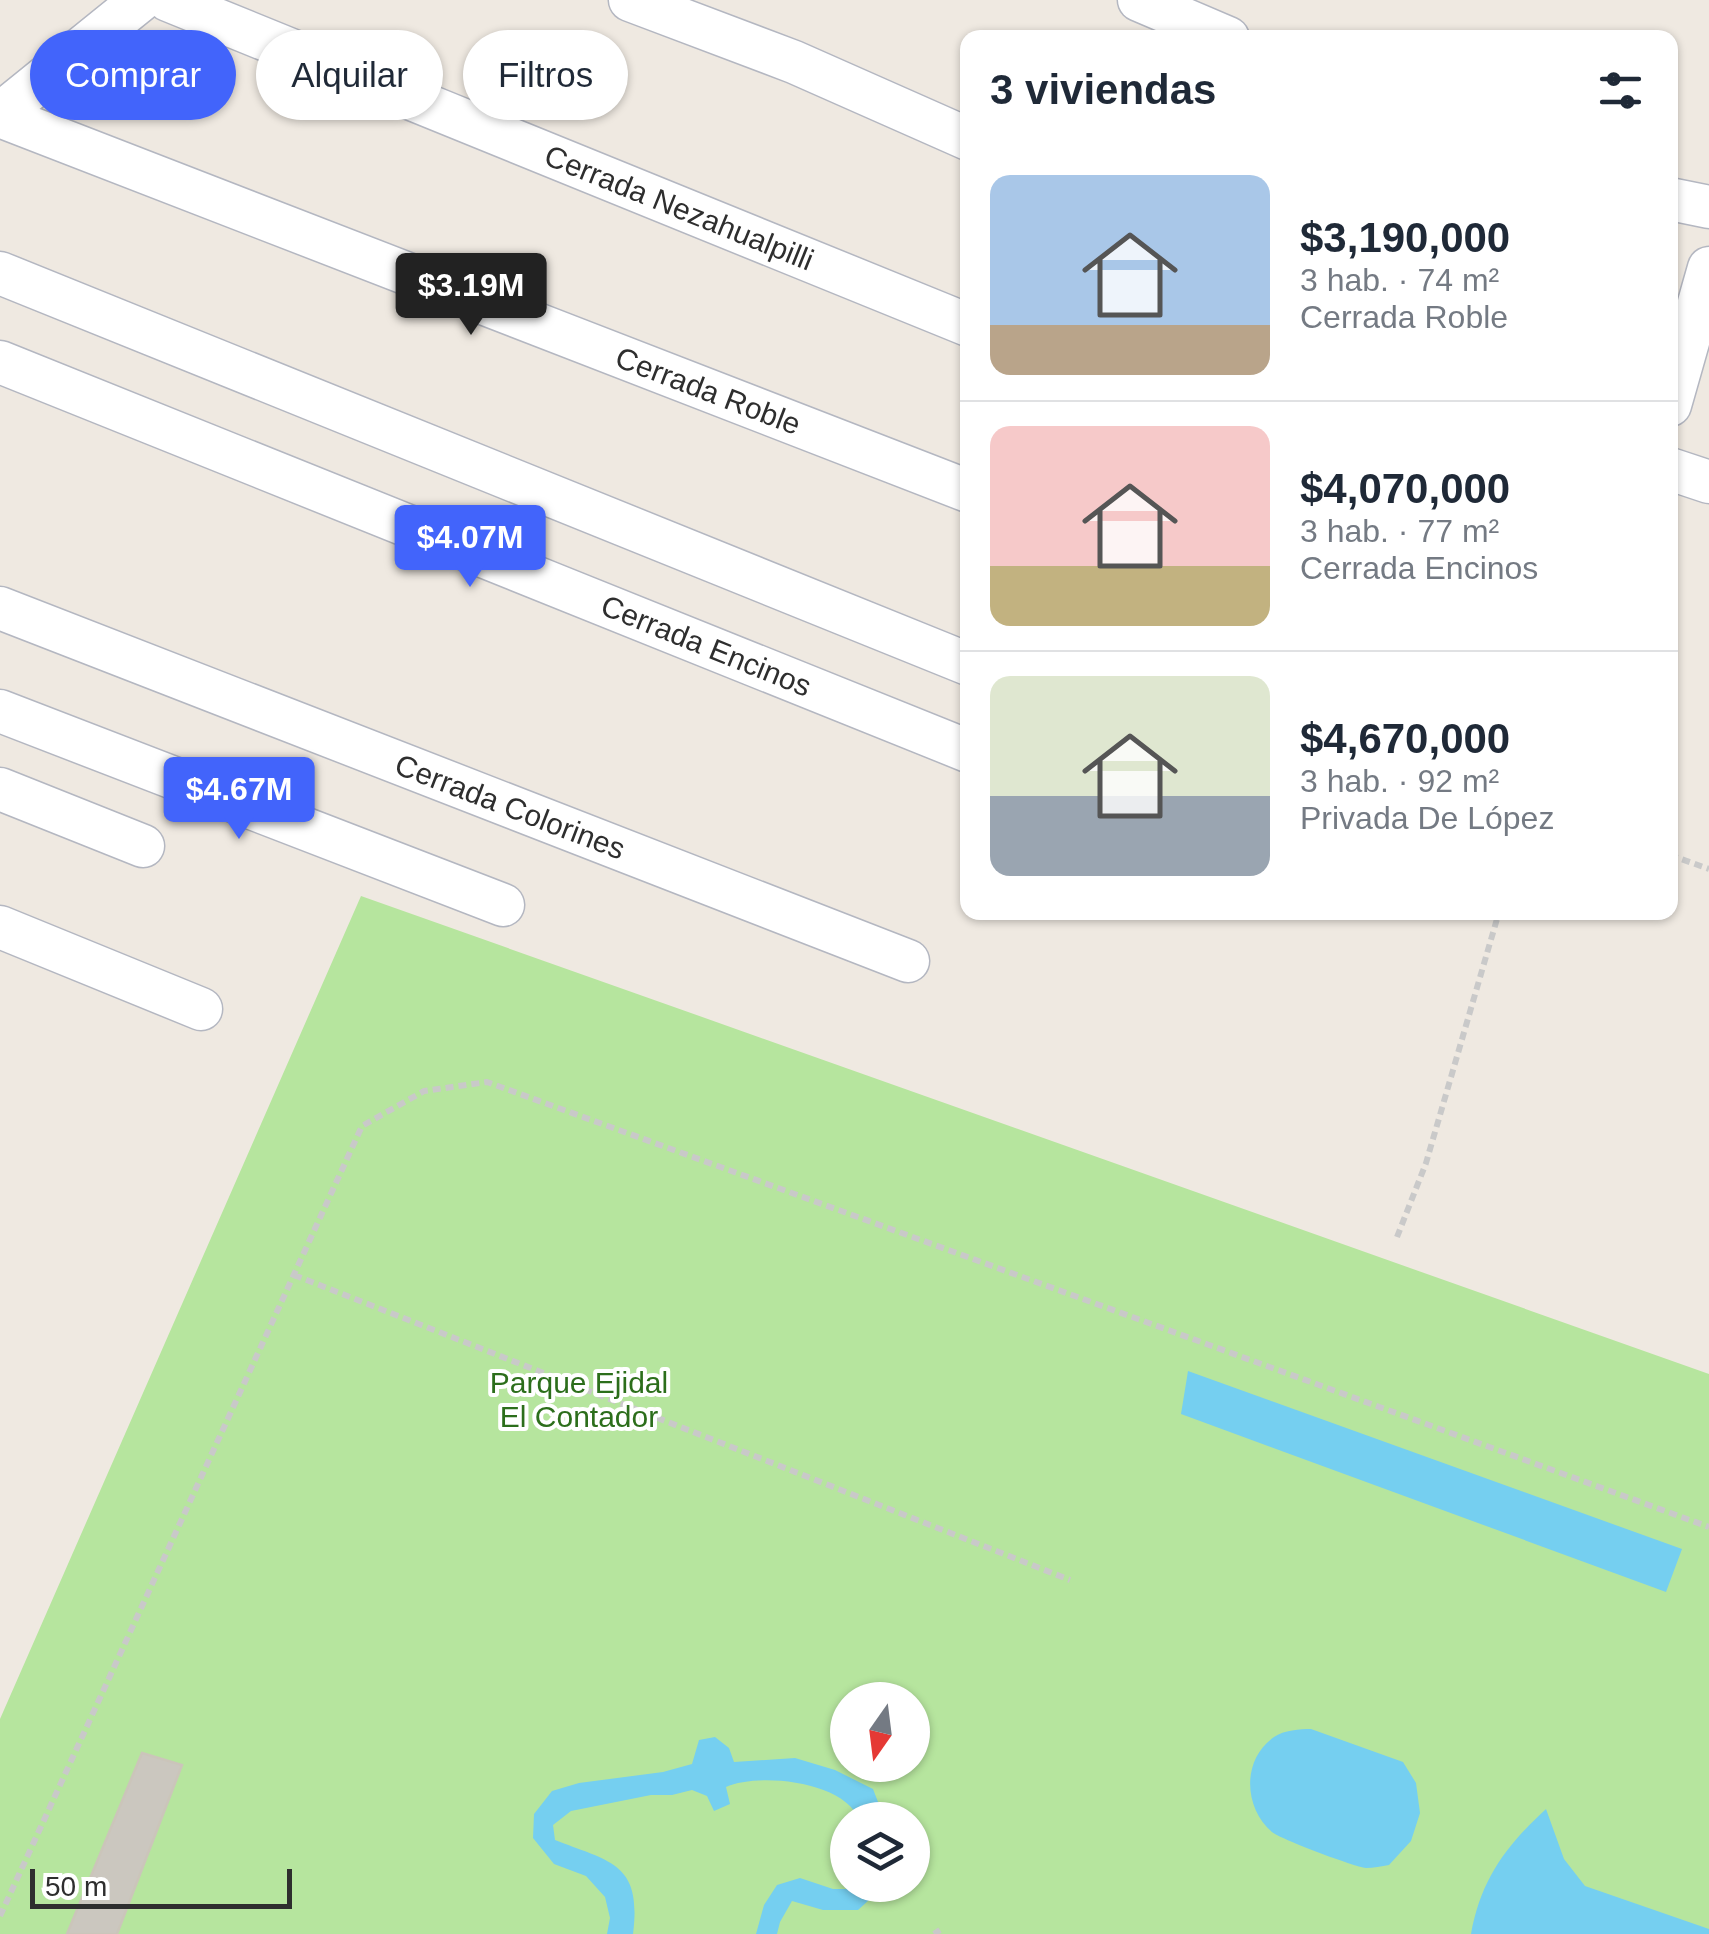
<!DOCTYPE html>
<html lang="es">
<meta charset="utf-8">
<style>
body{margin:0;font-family:Arial,sans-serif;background:#f2f2f3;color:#1f2937;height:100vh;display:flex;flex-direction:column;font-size:38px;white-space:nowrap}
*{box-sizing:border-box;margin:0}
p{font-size:32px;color:#747a83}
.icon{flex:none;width:55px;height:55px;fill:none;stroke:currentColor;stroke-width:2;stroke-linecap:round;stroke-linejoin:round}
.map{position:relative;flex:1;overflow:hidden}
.side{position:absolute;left:960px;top:30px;width:718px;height:890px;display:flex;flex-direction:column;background:#fff;border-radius:20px;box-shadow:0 2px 8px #0004}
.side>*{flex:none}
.top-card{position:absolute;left:30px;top:30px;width:780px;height:90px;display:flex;gap:20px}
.needle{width:65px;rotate:194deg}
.tools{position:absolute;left:830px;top:1682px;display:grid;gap:20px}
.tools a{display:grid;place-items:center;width:100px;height:100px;border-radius:50%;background:#fff;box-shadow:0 2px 8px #0004;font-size:50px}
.scale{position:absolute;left:30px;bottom:25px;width:262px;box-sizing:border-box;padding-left:10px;border:5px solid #2e2e2e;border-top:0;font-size:28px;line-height:35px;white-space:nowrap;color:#2e2e2e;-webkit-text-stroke:8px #fff;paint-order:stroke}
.price{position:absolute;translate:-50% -85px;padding:0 22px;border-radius:10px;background:#4264fb;color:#fff;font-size:32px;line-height:65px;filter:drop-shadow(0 2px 5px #0008)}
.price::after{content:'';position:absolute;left:50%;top:60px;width:30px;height:22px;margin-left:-15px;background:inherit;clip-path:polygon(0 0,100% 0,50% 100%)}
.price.active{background:#222;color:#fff}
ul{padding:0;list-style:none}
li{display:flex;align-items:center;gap:30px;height:250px;padding:0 30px}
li+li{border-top:2px solid #e0e1e3}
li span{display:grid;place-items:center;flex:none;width:280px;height:200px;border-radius:20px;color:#555}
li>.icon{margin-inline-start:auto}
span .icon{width:120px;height:120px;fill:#fffc;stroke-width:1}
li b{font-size:42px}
h2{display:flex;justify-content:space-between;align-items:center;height:120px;padding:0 30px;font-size:42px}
.pill{padding:0 35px;border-radius:45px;background:#fff;box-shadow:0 2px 8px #0004;font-size:35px;line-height:90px}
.pill.active{background:#4264fb;color:#fff}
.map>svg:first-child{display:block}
.green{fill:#b6e59e;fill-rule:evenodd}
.water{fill:#75cff0}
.building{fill:#cbc7bf;stroke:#cbc5ba;stroke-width:2.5}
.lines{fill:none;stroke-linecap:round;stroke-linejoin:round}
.street-casing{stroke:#b4b7c1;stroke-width:45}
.path{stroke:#c9c9c9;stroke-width:6;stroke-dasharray:8 5;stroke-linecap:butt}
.street{stroke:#fff;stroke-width:42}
.labels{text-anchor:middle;stroke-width:8;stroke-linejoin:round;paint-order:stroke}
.street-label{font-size:30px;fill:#2e2e2e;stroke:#fff}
.park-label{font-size:30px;fill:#2c6e1b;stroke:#fff}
</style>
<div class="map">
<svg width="1709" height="1934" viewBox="0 0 1709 1934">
<rect width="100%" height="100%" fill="#efe9e1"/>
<path class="green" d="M 361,896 L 1709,1374 L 1709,1934 L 0,1934 L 0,1719 ZM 848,1700 L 912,1700 L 912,1765 L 848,1765 ZM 848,1820 L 912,1820 L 912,1885 L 848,1885 Z"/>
<path class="water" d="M 1188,1371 L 1682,1549 L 1666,1592 L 1181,1414 Z
M 1311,1729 L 1403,1762 L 1416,1783 L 1420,1813 L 1411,1841 L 1389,1865 C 1382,1866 1373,1868 1366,1868 C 1355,1867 1280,1839 1272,1832 C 1244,1808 1241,1760 1274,1737 C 1284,1730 1300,1729 1311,1729 Z
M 715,1737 L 729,1748 L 734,1762 L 795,1758 L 835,1770 L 873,1789 L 885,1820 L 859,1820 C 846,1781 758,1772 726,1787 L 730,1804 L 714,1811 L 707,1796 L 692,1790 L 672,1795 L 651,1795 L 571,1811 L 553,1825 L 555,1840 C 611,1862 642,1863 633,1934 L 607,1934 L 610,1918 L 605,1897 L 586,1876 L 554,1864 L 533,1838 L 534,1814 L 552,1791 L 579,1783 L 663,1772 L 692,1764 L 699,1740 Z
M 1546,1809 L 1564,1859 L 1585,1886 L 1709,1929 L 1709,1934 L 1471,1934 C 1481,1879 1506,1846 1546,1809 Z
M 800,1878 L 833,1889 L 849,1889 L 853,1885 L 882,1885 L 880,1890 L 858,1910 L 823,1910 L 792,1901 L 780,1922 L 777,1934 L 756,1934 L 764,1905 L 777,1885 Z"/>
<path class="building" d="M 142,1753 L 182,1765 L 117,1934 L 67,1934 Z"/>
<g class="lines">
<defs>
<path id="street" d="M 168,0 L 968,325
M 630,0 L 794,62 L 968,139
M 1139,0 L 1228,38
M 0,114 L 141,0
M 0,116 L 968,491
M 1670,199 L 1709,207
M 0,273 L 968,664
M 0,362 L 968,751
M 1670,405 L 1709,268
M 1670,469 L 1709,482
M 0,608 L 908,961
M 0,711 L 503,905
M 0,789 L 143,846
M 0,927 L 201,1009"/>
</defs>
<use href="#street" class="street-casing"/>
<path class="path" d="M 1670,855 L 1709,869
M 1397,1237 L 1426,1163 L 1499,912
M 294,1275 L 1070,1580
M 0,1916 L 362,1126 L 424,1091 L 487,1082 L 1709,1527
M 934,1934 L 940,1930"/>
<use href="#street" class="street"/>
</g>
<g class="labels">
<g class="street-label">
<text transform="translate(679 208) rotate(22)" y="10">Cerrada Nezahualpilli</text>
<text transform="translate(708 391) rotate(21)" y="10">Cerrada Roble</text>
<text transform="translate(706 646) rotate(22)" y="10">Cerrada Encinos</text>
<text transform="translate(510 807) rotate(21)" y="10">Cerrada Colorines</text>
</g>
<g class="park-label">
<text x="579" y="1393">Parque Ejidal<tspan x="579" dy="34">El Contador</tspan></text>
</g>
</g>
</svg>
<div class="tools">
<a><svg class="needle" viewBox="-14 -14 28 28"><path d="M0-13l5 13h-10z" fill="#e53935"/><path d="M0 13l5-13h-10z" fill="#747a83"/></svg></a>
<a><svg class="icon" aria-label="layers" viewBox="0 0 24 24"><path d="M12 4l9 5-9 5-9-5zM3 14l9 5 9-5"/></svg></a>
</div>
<div class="scale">50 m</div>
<b class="price active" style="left:471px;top:338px">$3.19M</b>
<b class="price" style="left:470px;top:590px">$4.07M</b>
<b class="price" style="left:239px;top:842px">$4.67M</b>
<div class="top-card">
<a class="pill active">Comprar</a>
<a class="pill">Alquilar</a>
<a class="pill">Filtros</a>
</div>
<section class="side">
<h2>3 viviendas<svg class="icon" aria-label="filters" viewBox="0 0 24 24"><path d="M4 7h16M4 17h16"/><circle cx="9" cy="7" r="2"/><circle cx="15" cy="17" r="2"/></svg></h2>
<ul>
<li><span style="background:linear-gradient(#a9c7e8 75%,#b9a48a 0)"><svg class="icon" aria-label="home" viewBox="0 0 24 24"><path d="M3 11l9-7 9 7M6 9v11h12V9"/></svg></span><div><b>$3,190,000</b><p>3 hab. · 74 m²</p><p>Cerrada Roble</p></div></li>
<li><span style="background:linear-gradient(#f6c9c9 70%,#c2b280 0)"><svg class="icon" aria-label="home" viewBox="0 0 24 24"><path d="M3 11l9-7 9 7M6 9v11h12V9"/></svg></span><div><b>$4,070,000</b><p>3 hab. · 77 m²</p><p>Cerrada Encinos</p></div></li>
<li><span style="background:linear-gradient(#dfe7d0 60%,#9aa5b1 0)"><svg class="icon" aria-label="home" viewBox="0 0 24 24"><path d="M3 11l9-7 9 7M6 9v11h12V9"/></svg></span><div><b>$4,670,000</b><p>3 hab. · 92 m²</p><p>Privada De López</p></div></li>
</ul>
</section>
</div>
